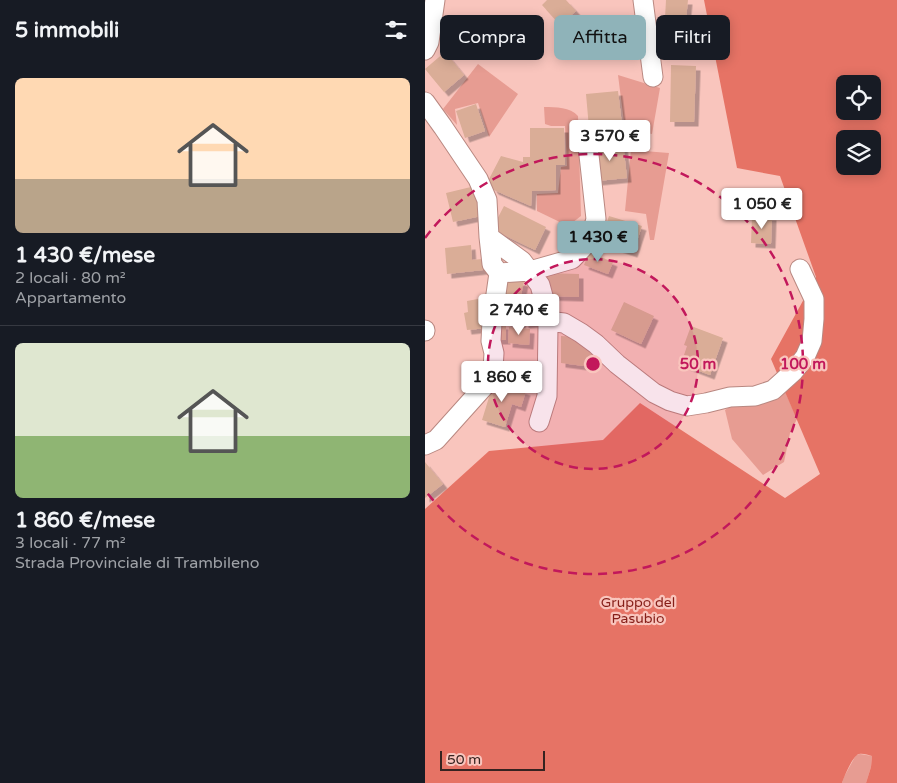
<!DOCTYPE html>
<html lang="it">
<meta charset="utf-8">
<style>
body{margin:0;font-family:"Varela Round",sans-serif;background:#242831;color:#f1f3f6;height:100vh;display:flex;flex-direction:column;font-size:19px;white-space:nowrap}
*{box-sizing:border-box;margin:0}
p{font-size:16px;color:#9ea1a6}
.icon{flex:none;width:28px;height:28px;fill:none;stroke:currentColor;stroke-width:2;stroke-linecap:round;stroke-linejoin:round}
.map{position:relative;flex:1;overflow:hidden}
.details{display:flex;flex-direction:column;background:#171b24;width:425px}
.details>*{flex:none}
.top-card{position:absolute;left:15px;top:15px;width:381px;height:45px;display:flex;gap:10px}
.controls{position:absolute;left:411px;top:75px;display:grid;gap:10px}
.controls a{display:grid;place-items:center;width:45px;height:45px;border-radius:8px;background:#171b24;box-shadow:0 2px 12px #0003;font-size:25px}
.scale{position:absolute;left:15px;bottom:12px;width:105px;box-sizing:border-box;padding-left:5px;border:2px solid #362320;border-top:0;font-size:14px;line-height:18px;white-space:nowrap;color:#362320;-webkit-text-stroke:4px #f9c5bd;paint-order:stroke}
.price{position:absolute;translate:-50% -42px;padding:0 11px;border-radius:5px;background:#fff;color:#222;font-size:16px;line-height:32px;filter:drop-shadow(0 1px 2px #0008)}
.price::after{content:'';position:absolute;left:50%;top:30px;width:15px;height:11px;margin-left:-8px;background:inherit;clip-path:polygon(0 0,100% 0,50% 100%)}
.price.current{background:#8fb3b9;color:#111}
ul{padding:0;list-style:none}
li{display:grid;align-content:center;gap:10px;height:265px;padding:0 15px}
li+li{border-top:1px solid #363941}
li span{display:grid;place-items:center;height:155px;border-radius:8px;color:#555}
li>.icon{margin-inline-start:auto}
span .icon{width:90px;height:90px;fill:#fffc;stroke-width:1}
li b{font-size:21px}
h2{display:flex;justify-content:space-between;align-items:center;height:60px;padding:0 15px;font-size:21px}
.pill{padding:0 18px;border-radius:8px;background:#171b24;box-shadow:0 2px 12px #0003;font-size:18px;line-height:45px}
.pill.current{background:#8fb3b9;color:#111}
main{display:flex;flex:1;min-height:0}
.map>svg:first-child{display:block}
.green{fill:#e79c92}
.forest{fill:#e67365;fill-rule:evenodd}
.building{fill:#daad97;filter:url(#shadow)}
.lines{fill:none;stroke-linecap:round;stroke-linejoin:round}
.minor-casing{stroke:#b98881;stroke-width:21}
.minor{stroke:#fff;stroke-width:19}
.ring{fill:none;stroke:#c2185b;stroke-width:2.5;stroke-dasharray:9 6}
.labels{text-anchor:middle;stroke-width:4.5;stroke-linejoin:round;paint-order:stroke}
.park-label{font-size:14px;fill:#861e18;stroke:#f9c5bd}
.centre{fill:#c2185b;stroke:#f9c5bd;stroke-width:2.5}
.ring-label{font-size:15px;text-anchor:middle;font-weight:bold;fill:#c2185b;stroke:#f9c5bd;stroke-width:4.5;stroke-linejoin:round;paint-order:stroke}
</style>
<main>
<section class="details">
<h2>5 immobili<svg class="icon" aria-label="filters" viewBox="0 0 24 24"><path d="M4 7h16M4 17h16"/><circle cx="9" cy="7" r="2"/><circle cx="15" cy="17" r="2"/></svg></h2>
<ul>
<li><span style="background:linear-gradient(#ffd9b3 65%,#b9a48a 0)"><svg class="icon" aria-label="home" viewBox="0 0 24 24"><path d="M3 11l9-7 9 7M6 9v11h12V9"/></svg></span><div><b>1 430 €/mese</b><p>2 locali · 80 m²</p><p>Appartamento</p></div></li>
<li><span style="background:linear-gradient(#dfe7d0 60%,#8fb573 0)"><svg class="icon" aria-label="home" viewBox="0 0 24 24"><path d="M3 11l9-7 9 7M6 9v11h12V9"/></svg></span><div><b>1 860 €/mese</b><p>3 locali · 77 m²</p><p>Strada Provinciale di Trambileno</p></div></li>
</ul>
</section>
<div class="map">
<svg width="472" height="783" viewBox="0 0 472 783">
<defs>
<filter id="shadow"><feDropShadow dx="4.5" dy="4.5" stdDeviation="0" flood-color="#0004"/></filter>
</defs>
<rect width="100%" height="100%" fill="#f9c5bd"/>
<path class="green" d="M 53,64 L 93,94 L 64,137 L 53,103 L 30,109 L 32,125 L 18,109 Z
M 193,75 L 235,88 L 227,134 L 200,130 Z
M 119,107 C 131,107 145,107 153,116 L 156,216 L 143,226 L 112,211 L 112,194 L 133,193 L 136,167 L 142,166 L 140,126 L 126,126 L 120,124 Z
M 206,150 L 244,153 L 229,240 L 225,240 L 221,214 L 200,211 Z
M 359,389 L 372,419 L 365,433 L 359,462 L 338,475 L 307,439 L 300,410 L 309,404 Z
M 435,754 L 447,756 L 446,767 L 441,783 L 417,783 L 419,777 L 431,755 Z"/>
<path class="forest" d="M 279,0 L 472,0 L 472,783 L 441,783 L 446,767 L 447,756 C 443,755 438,753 434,754 C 428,755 419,777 417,783 L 0,783 L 0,509 L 64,451 L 178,440 L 215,403 L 360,498 L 395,474 L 346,359 L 391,277 L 355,176 L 312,168 ZM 420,84 L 448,84 L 448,111 L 420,111 ZM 420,139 L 448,139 L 448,166 L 420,166 Z"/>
<path class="building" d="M 122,0 L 141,0 L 151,11 L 135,25 L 117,5 Z
M 241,0 L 263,0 L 261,19 L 240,18 Z
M 240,25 L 262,26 L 261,48 L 239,46 Z
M 20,52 L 39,75 L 19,92 L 0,69 Z
M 246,65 L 271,66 L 269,122 L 245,122 Z
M 193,91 L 197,125 L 164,128 L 161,94 Z
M 51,104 L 60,131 L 40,138 L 31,111 Z
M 105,128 L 139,128 L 140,165 L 131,165 L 131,190 L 107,191 L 106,206 L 69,190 L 63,181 L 76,156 L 98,162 L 98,157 L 105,157 Z
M 198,143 L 202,178 L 172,181 L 168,146 Z
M 50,186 L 56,216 L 28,222 L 21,193 Z
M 79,206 L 121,227 L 110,250 L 67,229 Z
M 327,215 L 347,216 L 346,244 L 326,243 Z
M 184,216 L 217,226 L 208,253 L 175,242 Z
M 46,245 L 47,260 L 57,259 L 58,270 L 22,274 L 20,248 Z
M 164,252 L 188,262 L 183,274 L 159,265 Z
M 121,273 L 154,274 L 154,297 L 120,296 Z
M 76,277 L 99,282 L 96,295 L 99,296 L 96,324 L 90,324 L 71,319 L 73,306 L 95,308 L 72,303 Z
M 101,296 L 116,297 L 119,322 L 99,324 Z
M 58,298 L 58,308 L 67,307 L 62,328 L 42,330 L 39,313 L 43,312 L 42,301 Z
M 199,302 L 229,316 L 216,344 L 186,330 Z
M 68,324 L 81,325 L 81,340 L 67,340 Z
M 266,326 L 298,338 L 285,375 L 261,366 L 265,357 L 259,355 L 262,346 L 259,345 Z
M 84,327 L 105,329 L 104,345 L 83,343 Z
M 136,336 L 154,337 L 166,348 L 167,367 L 136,363 Z
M 69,381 L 101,391 L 96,407 L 87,404 L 80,427 L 57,420 Z
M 0,462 L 18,484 L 0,498 Z"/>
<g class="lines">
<defs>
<path id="minor" d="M 218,0 L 228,77
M 0,50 L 4,42 L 10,0
M 0,102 L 18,127 L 53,179 L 62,200 L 64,237 L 97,261 L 115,285 L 121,307 L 123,326 L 122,396 L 114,422
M 64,237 L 67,264 L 74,273 L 105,271 L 147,259 L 165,240 L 171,219 L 162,137
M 122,321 L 139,323 L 156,333 L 171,344 L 192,364 L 229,393 L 245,401 L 262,406 L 281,403 L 305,397 L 330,396 L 348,390 L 368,372 L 380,357 L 387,341 L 389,319 L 389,299 L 375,269
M 0,330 L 0,331
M 0,445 L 11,440 L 64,381 L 68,369 L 69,353 L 66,341 L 67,322 L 74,273"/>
</defs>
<use href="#minor" class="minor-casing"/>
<use href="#minor" class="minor"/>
</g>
<circle cx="168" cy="364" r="105" fill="#c2185b" fill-opacity=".12"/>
<g class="ring">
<circle cx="168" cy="364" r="105"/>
<path d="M0 238A210 210 0 1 1 0 490"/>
</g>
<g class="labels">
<g class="park-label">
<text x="213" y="607">Gruppo del<tspan x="213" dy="16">Pasubio</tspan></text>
</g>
</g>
<circle cx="168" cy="364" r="8" class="centre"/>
<g class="ring-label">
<text x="273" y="369">50 m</text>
<text x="378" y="369">100 m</text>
</g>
</svg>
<div class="controls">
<a><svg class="icon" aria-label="locate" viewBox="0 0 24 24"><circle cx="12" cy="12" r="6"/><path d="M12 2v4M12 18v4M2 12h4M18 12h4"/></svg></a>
<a><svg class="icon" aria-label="layers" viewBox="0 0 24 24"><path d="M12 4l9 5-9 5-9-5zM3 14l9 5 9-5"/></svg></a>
</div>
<div class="scale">50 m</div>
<b class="price" style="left:185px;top:162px">3 570 €</b>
<b class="price" style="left:337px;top:230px">1 050 €</b>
<b class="price current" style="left:173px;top:263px">1 430 €</b>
<b class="price" style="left:94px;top:336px">2 740 €</b>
<b class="price" style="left:77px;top:403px">1 860 €</b>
<div class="top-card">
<a class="pill">Compra</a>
<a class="pill current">Affitta</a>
<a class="pill">Filtri</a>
</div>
</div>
</main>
